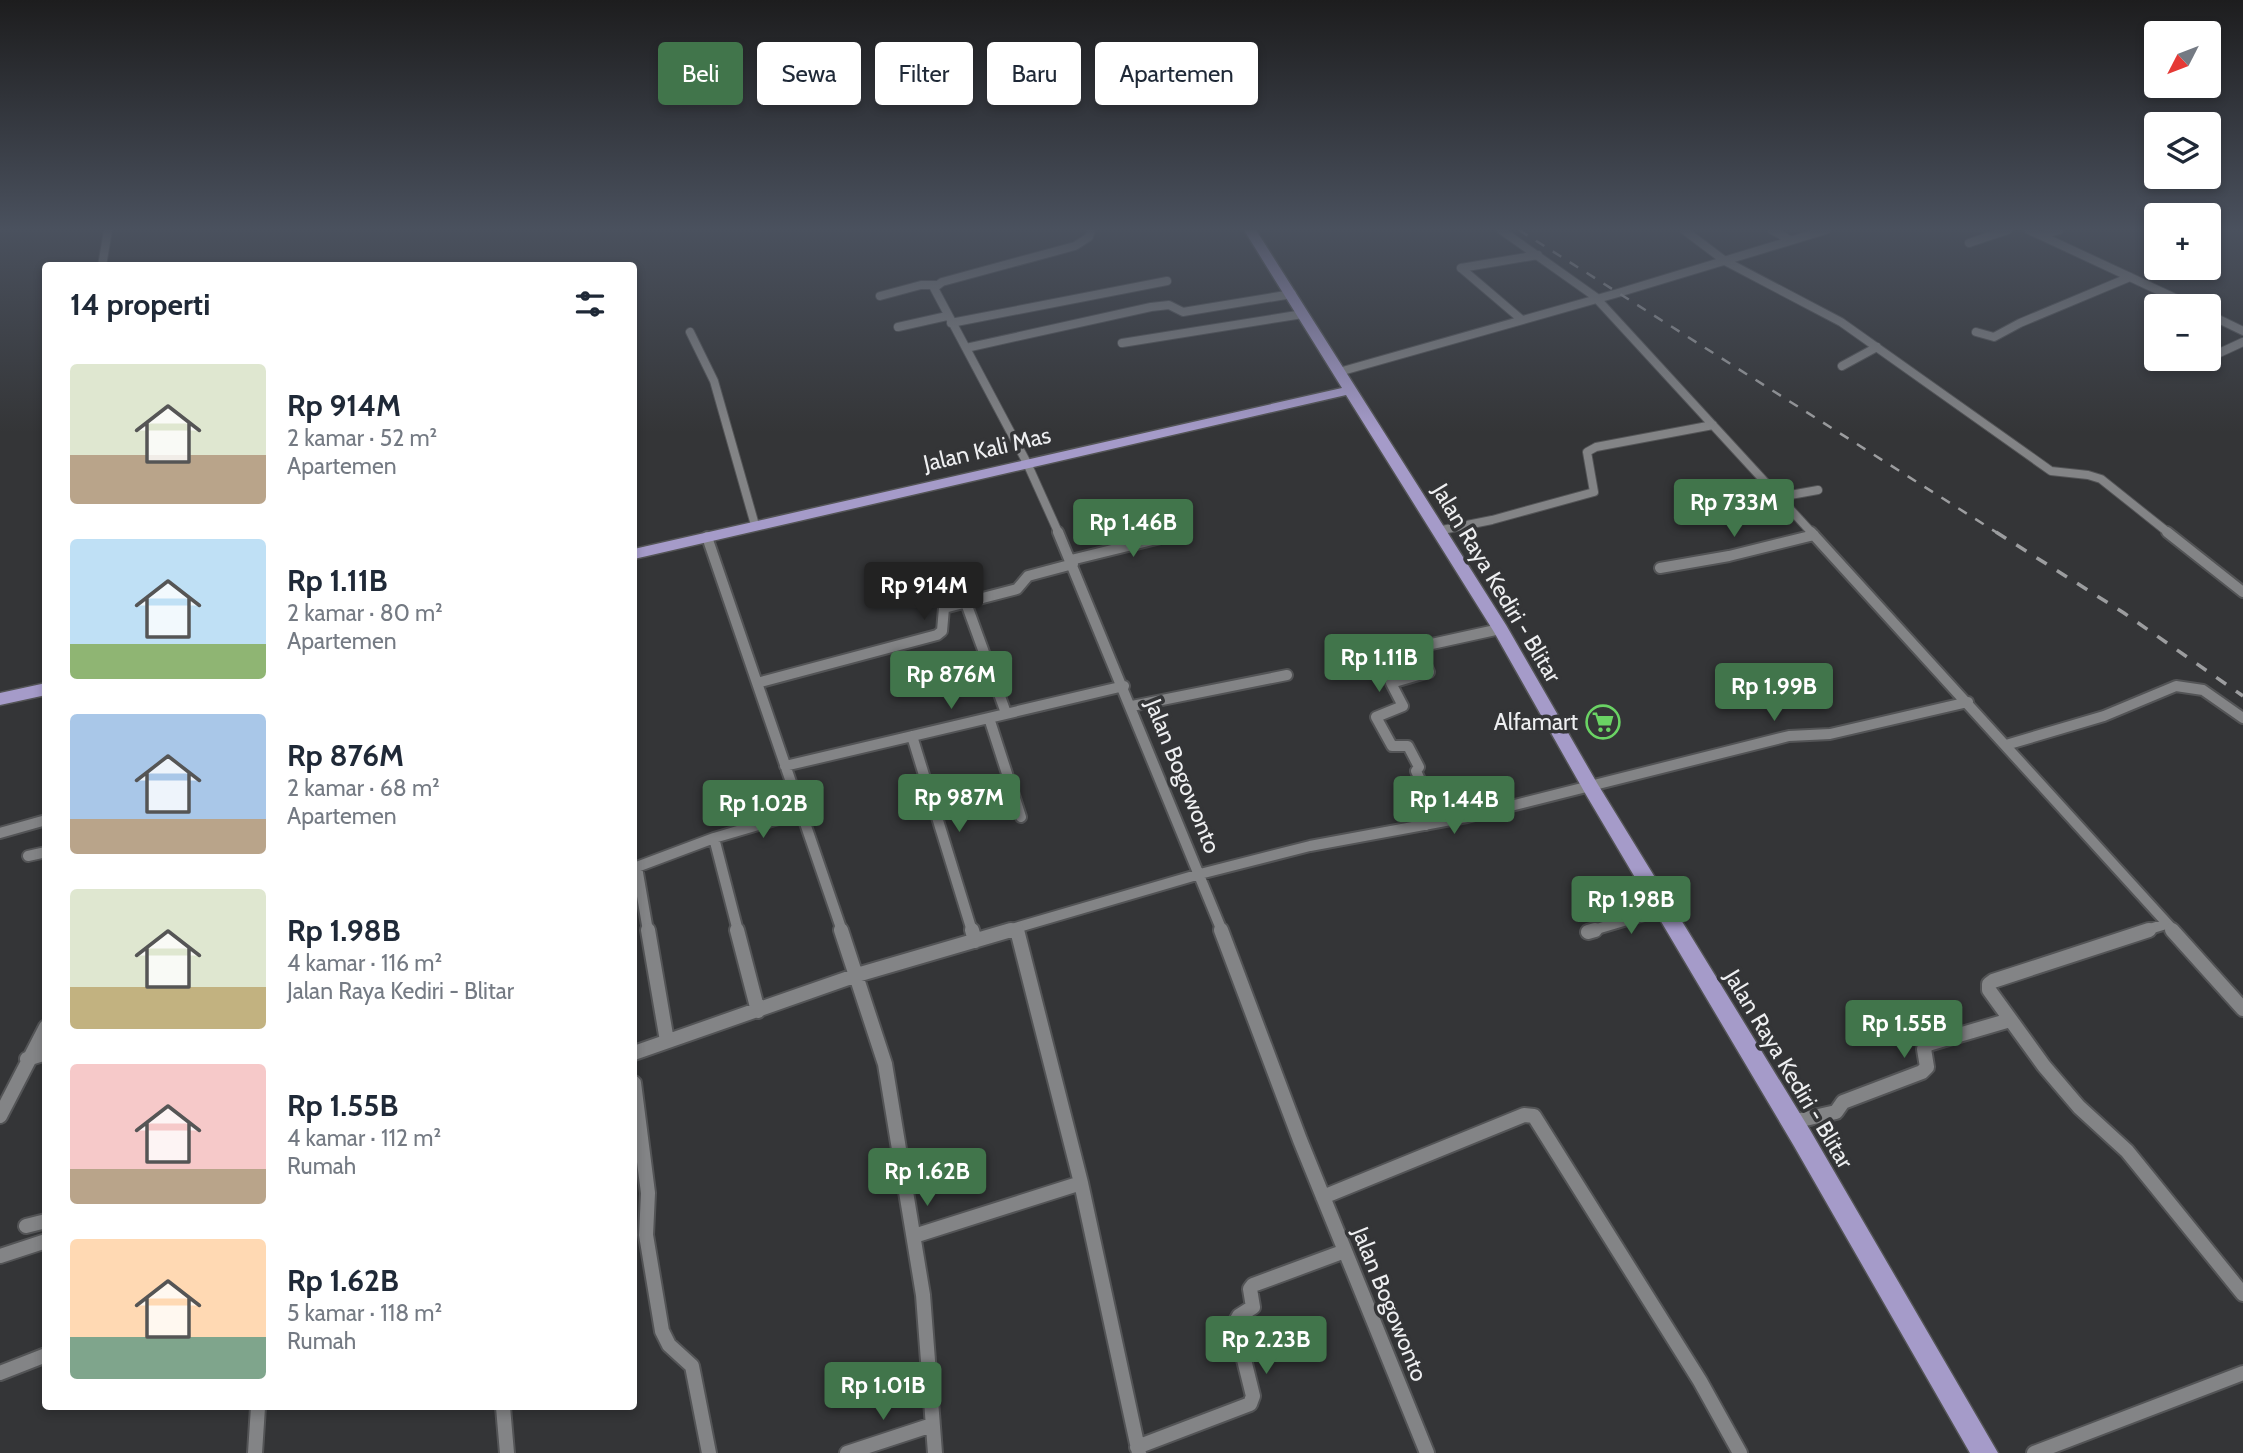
<!DOCTYPE html>
<html lang="id">
<meta charset="utf-8">
<style>
body{margin:0;font-family:Cabin,sans-serif;background:#f2f2f3;color:#1f2937;height:100vh;display:flex;flex-direction:column;font-size:26px;white-space:nowrap}
*{box-sizing:border-box;margin:0}
p{font-size:23px;color:#747a83}
.icon{flex:none;width:38px;height:38px;fill:none;stroke:currentColor;stroke-width:2;stroke-linecap:round;stroke-linejoin:round}
.map{position:relative;flex:1;overflow:hidden}
.details{position:absolute;left:42px;top:262px;width:595px;height:1148px;display:flex;flex-direction:column;background:#fff;border-radius:7px;box-shadow:0 4px 10px #0003}
.details>*{flex:none}
.hud{position:absolute;left:658px;top:42px;width:665px;height:63px;display:flex;gap:14px}
.needle{width:46px;rotate:228deg}
.controls{position:absolute;left:2144px;top:21px;display:grid;gap:14px}
.controls a{display:grid;place-items:center;width:77px;height:77px;border-radius:7px;background:#fff;box-shadow:0 4px 10px #0003;font-size:35px}
.price{position:absolute;translate:-50% -60px;padding:0 16px;border-radius:7px;background:#41754b;color:#fff;font-size:23px;line-height:46px;filter:drop-shadow(0 2px 4px #0008)}
.price::after{content:'';position:absolute;left:50%;top:42px;width:21px;height:16px;margin-left:-10px;background:inherit;clip-path:polygon(0 0,100% 0,50% 100%)}
.price.active{background:#222;color:#fff}
ul{padding:0;list-style:none}
li{display:flex;align-items:center;gap:21px;height:175px;padding:0 28px}
li span{display:grid;place-items:center;flex:none;width:196px;height:140px;border-radius:7px;color:#555}
li>.icon{margin-inline-start:auto}
span .icon{width:84px;height:84px;fill:#fffc;stroke-width:1}
li b{font-size:30px}
h2{display:flex;justify-content:space-between;align-items:center;height:84px;padding:0 28px;font-size:30px}
.pill{padding:0 24px;border-radius:7px;background:#fff;box-shadow:0 4px 10px #0003;font-size:24px;line-height:63px}
.pill.active{background:#41754b;color:#fff}
.map>svg:first-child{display:block}
.lines{fill:none;stroke-linecap:round;stroke-linejoin:round}
.street-far2-casing{stroke:#535456;stroke-width:10}
.street-far1-casing{stroke:#535456;stroke-width:14}
.street-casing{stroke:#535456;stroke-width:18}
.primary-casing{stroke:#535456;stroke-width:3}
.street-far2{stroke:#838486;stroke-width:8}
.street-far1{stroke:#838486;stroke-width:10}
.street{stroke:#838486;stroke-width:14}
.primary{fill:#a59bc9;fill-rule:evenodd}
.rail-far1{stroke:#9c9d9f;stroke-width:2.5;stroke-dasharray:10 10;stroke-linecap:butt}
.rail{stroke:#9c9d9f;stroke-width:3.5;stroke-dasharray:12 12;stroke-linecap:butt}
.labels{text-anchor:middle;stroke-width:7;stroke-linejoin:round;paint-order:stroke}
.street-label{font-size:23px;fill:#eeeff1;stroke:#343537}
.poi-label{font-size:23px;fill:#eeeff1;stroke:#343537;text-anchor:end}
</style>
<div class="map">
<svg width="2243" height="1453" viewBox="0 0 2243 1453">
<rect width="100%" height="100%" fill="#343537"/>
<g class="lines">
<defs>
<path id="street-far2" d="M 1501,230 L 1597,298
M 1684,230 L 1725,261 L 1841,322 L 2051,471 L 2088,475 L 2101,479 L 2170,534
M 1772,230 L 1790,240
M 2029,230 L 2192,306
M 2042,235 L 2059,230
M 1969,243 L 2008,230
M 102,266 L 108,230
M 1461,268 L 1522,320
M 1461,268 L 1538,255
M 880,296 L 921,285 L 937,285
M 1597,299 L 1813,534
M 2208,314 L 2243,331
M 951,323 L 1167,281
M 898,327 L 947,316
M 690,332 L 714,381 L 755,525
M 1976,332 L 1994,337 L 2020,323 L 2130,277
M 1122,343 L 1303,314
M 966,348 L 1151,307 L 1169,305 L 1183,312 L 1292,294
M 2208,349 L 2217,354 L 2243,342
M 1842,366 L 1877,347
M 1339,372 L 1618,293 L 1826,230
M 1779,497 L 1818,490
M 1437,531 L 1492,520 L 1594,492 L 1587,452 L 1596,447 L 1713,425
M 1059,534 L 1027,463 L 934,288 L 942,282 L 1075,246 L 1089,237 L 1091,230
M 1178,534 L 1188,531"/>
<path id="street-far1" d="M 1058,532 L 1222,931
M 1811,532 L 2174,931
M 2167,532 L 2243,592
M 707,537 L 842,931
M 1071,560 L 1185,532
M 1660,568 L 1729,556 L 1814,535
M 966,603 L 1006,713
M 757,683 L 937,635 L 942,631 L 944,608 L 1017,589 L 1028,576 L 1073,564
M 1132,706 L 1287,675
M 989,718 L 1021,817
M 912,736 L 972,931
M 2006,745 L 2104,716 L 2176,686 L 2203,690 L 2243,718
M 785,766 L 1124,686
M 1426,825 L 1412,797 L 1421,782 L 1416,771 L 1419,767 L 1408,746 L 1392,746 L 1376,717 L 1403,706 L 1391,683 L 1429,672 L 1418,647 L 1500,629
M 0,833 L 46,820
M 714,838 L 738,931
M 28,856 L 46,852
M 637,867 L 648,931
M 634,868 L 714,838 L 802,812
M 1005,931 L 1200,874 L 1310,846 L 1467,817 L 1789,736 L 1830,734 L 1968,702
M 1590,931 L 1664,909
M 2143,931 L 2166,924"/>
<path id="street" d="M 648,930 L 667,1041
M 737,930 L 758,1011
M 841,930 L 885,1064 L 923,1295 L 935,1453
M 972,930 L 975,941
M 1017,930 L 1081,1183 L 1139,1453
M 1221,930 L 1300,1140 L 1427,1453
M 2149,930 L 1993,981 L 1989,984 L 1989,990 L 2044,1066 L 2079,1107 L 2127,1151 L 2243,1294
M 2172,930 L 2243,1009
M 1588,932 L 1595,930
M 634,1053 L 857,975 L 1011,930
M 27,1059 L 46,1053
M 634,1083 L 648,1193 L 646,1235 L 662,1331 L 669,1345 L 692,1366 L 709,1453
M 0,1116 L 46,1027
M 1792,1122 L 1836,1112 L 1843,1102 L 1922,1072 L 1927,1067 L 1924,1049 L 1928,1044 L 2010,1020
M 1323,1197 L 1524,1115 L 1534,1116 L 1700,1381 L 1740,1453
M 26,1226 L 46,1221
M 914,1236 L 1081,1183
M 0,1256 L 46,1241
M 0,1373 L 46,1355
M 503,1407 L 507,1453
M 1137,1447 L 1250,1404 L 1253,1396 L 1235,1323 L 1239,1316 L 1253,1307 L 1250,1289 L 1253,1285 L 1345,1251
M 255,1453 L 258,1407
M 847,1453 L 932,1425
M 2034,1453 L 2243,1373"/>
<path id="primary" d="M 1244,230 L 1256,230 L 1506,625 L 1597,783 L 1810,1130 L 1998,1453 L 1970,1453 L 1794,1146 L 1585,793 L 1494,632 L 1346,395 L 634,559 L 634,549 L 1342,388 Z
M 46,683 L 46,695 L 0,705 L 0,693 Z"/>
</defs>
<use href="#street-far2" class="street-far2-casing"/>
<use href="#street-far1" class="street-far1-casing"/>
<use href="#street" class="street-casing"/>
<use href="#primary" class="primary-casing"/>
<use href="#street-far2" class="street-far2"/>
<use href="#street-far1" class="street-far1"/>
<use href="#street" class="street"/>
<use href="#primary" class="primary"/>
<path class="rail-far1" d="M 1519,230 L 1999,534"/>
<path class="rail" d="M 1996,532 L 2124,613 L 2243,696"/>
</g>
<linearGradient id="sky" x2="0" y2="1"><stop stop-color="#1d1d1e"/><stop offset="0.53" stop-color="#4a515e"/><stop offset="1" stop-color="#4a515e" stop-opacity="0"/></linearGradient>
<rect width="2243" height="433" fill="url(#sky)"/>
<defs>
<symbol id="supermarket-ring" viewBox="-11 -11 22 22"><circle r="9.5" fill="#343537" stroke="#6ad364" stroke-width="1.5"/><path d="M-6-5.5h2.5l.6 2H6L4.5 2H-2.5L-4.4-4H-6ZM-1.5 3.2a1.3 1.3 0 1 0 .1 0ZM3 3.2a1.3 1.3 0 1 0 .1 0Z" fill="#6ad364"/></symbol>
</defs>
<g fill-rule="evenodd">
<use href="#supermarket-ring" x="1584" y="703" width="38" height="38"/>
</g>
<g class="labels">
<g class="street-label">
<text transform="translate(987 449) rotate(-13)" y="8">Jalan Kali Mas</text>
<text transform="translate(1497 583) rotate(59)" y="8">Jalan Raya Kediri - Blitar</text>
<text transform="translate(1183 776) rotate(68)" y="8">Jalan Bogowonto</text>
<text transform="translate(1789 1069) rotate(59)" y="8">Jalan Raya Kediri - Blitar</text>
<text transform="translate(1390 1304) rotate(68)" y="8">Jalan Bogowonto</text>
</g>
<g class="poi-label">
<text x="1578" y="730">Alfamart</text>
</g>
</g>
</svg>
<div class="controls">
<a><svg class="needle" viewBox="-14 -14 28 28"><path d="M0-13l5 13h-10z" fill="#e53935"/><path d="M0 13l5-13h-10z" fill="#747a83"/></svg></a>
<a><svg class="icon" aria-label="layers" viewBox="0 0 24 24"><path d="M12 4l9 5-9 5-9-5zM3 14l9 5 9-5"/></svg></a>
<a>+</a>
<a>−</a>
</div>
<b class="price" style="left:1734px;top:539px">Rp 733M</b>
<b class="price" style="left:1133px;top:559px">Rp 1.46B</b>
<b class="price active" style="left:924px;top:622px">Rp 914M</b>
<b class="price" style="left:1379px;top:694px">Rp 1.11B</b>
<b class="price" style="left:951px;top:711px">Rp 876M</b>
<b class="price" style="left:1774px;top:723px">Rp 1.99B</b>
<b class="price" style="left:959px;top:834px">Rp 987M</b>
<b class="price" style="left:1454px;top:836px">Rp 1.44B</b>
<b class="price" style="left:763px;top:840px">Rp 1.02B</b>
<b class="price" style="left:1631px;top:936px">Rp 1.98B</b>
<b class="price" style="left:1904px;top:1060px">Rp 1.55B</b>
<b class="price" style="left:927px;top:1208px">Rp 1.62B</b>
<b class="price" style="left:1266px;top:1376px">Rp 2.23B</b>
<b class="price" style="left:883px;top:1422px">Rp 1.01B</b>
<div class="hud">
<a class="pill active">Beli</a>
<a class="pill">Sewa</a>
<a class="pill">Filter</a>
<a class="pill">Baru</a>
<a class="pill">Apartemen</a>
</div>
<section class="details">
<h2>14 properti<svg class="icon" aria-label="filters" viewBox="0 0 24 24"><path d="M4 7h16M4 17h16"/><circle cx="9" cy="7" r="2"/><circle cx="15" cy="17" r="2"/></svg></h2>
<ul>
<li><span style="background:linear-gradient(#dfe7d0 65%,#b9a48a 0)"><svg class="icon" aria-label="home" viewBox="0 0 24 24"><path d="M3 11l9-7 9 7M6 9v11h12V9"/></svg></span><div><b>Rp 914M</b><p>2 kamar · 52 m²</p><p>Apartemen</p></div></li>
<li><span style="background:linear-gradient(#bfe0f5 75%,#8fb573 0)"><svg class="icon" aria-label="home" viewBox="0 0 24 24"><path d="M3 11l9-7 9 7M6 9v11h12V9"/></svg></span><div><b>Rp 1.11B</b><p>2 kamar · 80 m²</p><p>Apartemen</p></div></li>
<li><span style="background:linear-gradient(#a9c7e8 75%,#b9a48a 0)"><svg class="icon" aria-label="home" viewBox="0 0 24 24"><path d="M3 11l9-7 9 7M6 9v11h12V9"/></svg></span><div><b>Rp 876M</b><p>2 kamar · 68 m²</p><p>Apartemen</p></div></li>
<li><span style="background:linear-gradient(#dfe7d0 70%,#c2b280 0)"><svg class="icon" aria-label="home" viewBox="0 0 24 24"><path d="M3 11l9-7 9 7M6 9v11h12V9"/></svg></span><div><b>Rp 1.98B</b><p>4 kamar · 116 m²</p><p>Jalan Raya Kediri - Blitar</p></div></li>
<li><span style="background:linear-gradient(#f6c9c9 75%,#b9a48a 0)"><svg class="icon" aria-label="home" viewBox="0 0 24 24"><path d="M3 11l9-7 9 7M6 9v11h12V9"/></svg></span><div><b>Rp 1.55B</b><p>4 kamar · 112 m²</p><p>Rumah</p></div></li>
<li><span style="background:linear-gradient(#ffd9b3 70%,#7fa58c 0)"><svg class="icon" aria-label="home" viewBox="0 0 24 24"><path d="M3 11l9-7 9 7M6 9v11h12V9"/></svg></span><div><b>Rp 1.62B</b><p>5 kamar · 118 m²</p><p>Rumah</p></div></li>
</ul>
</section>
</div>
